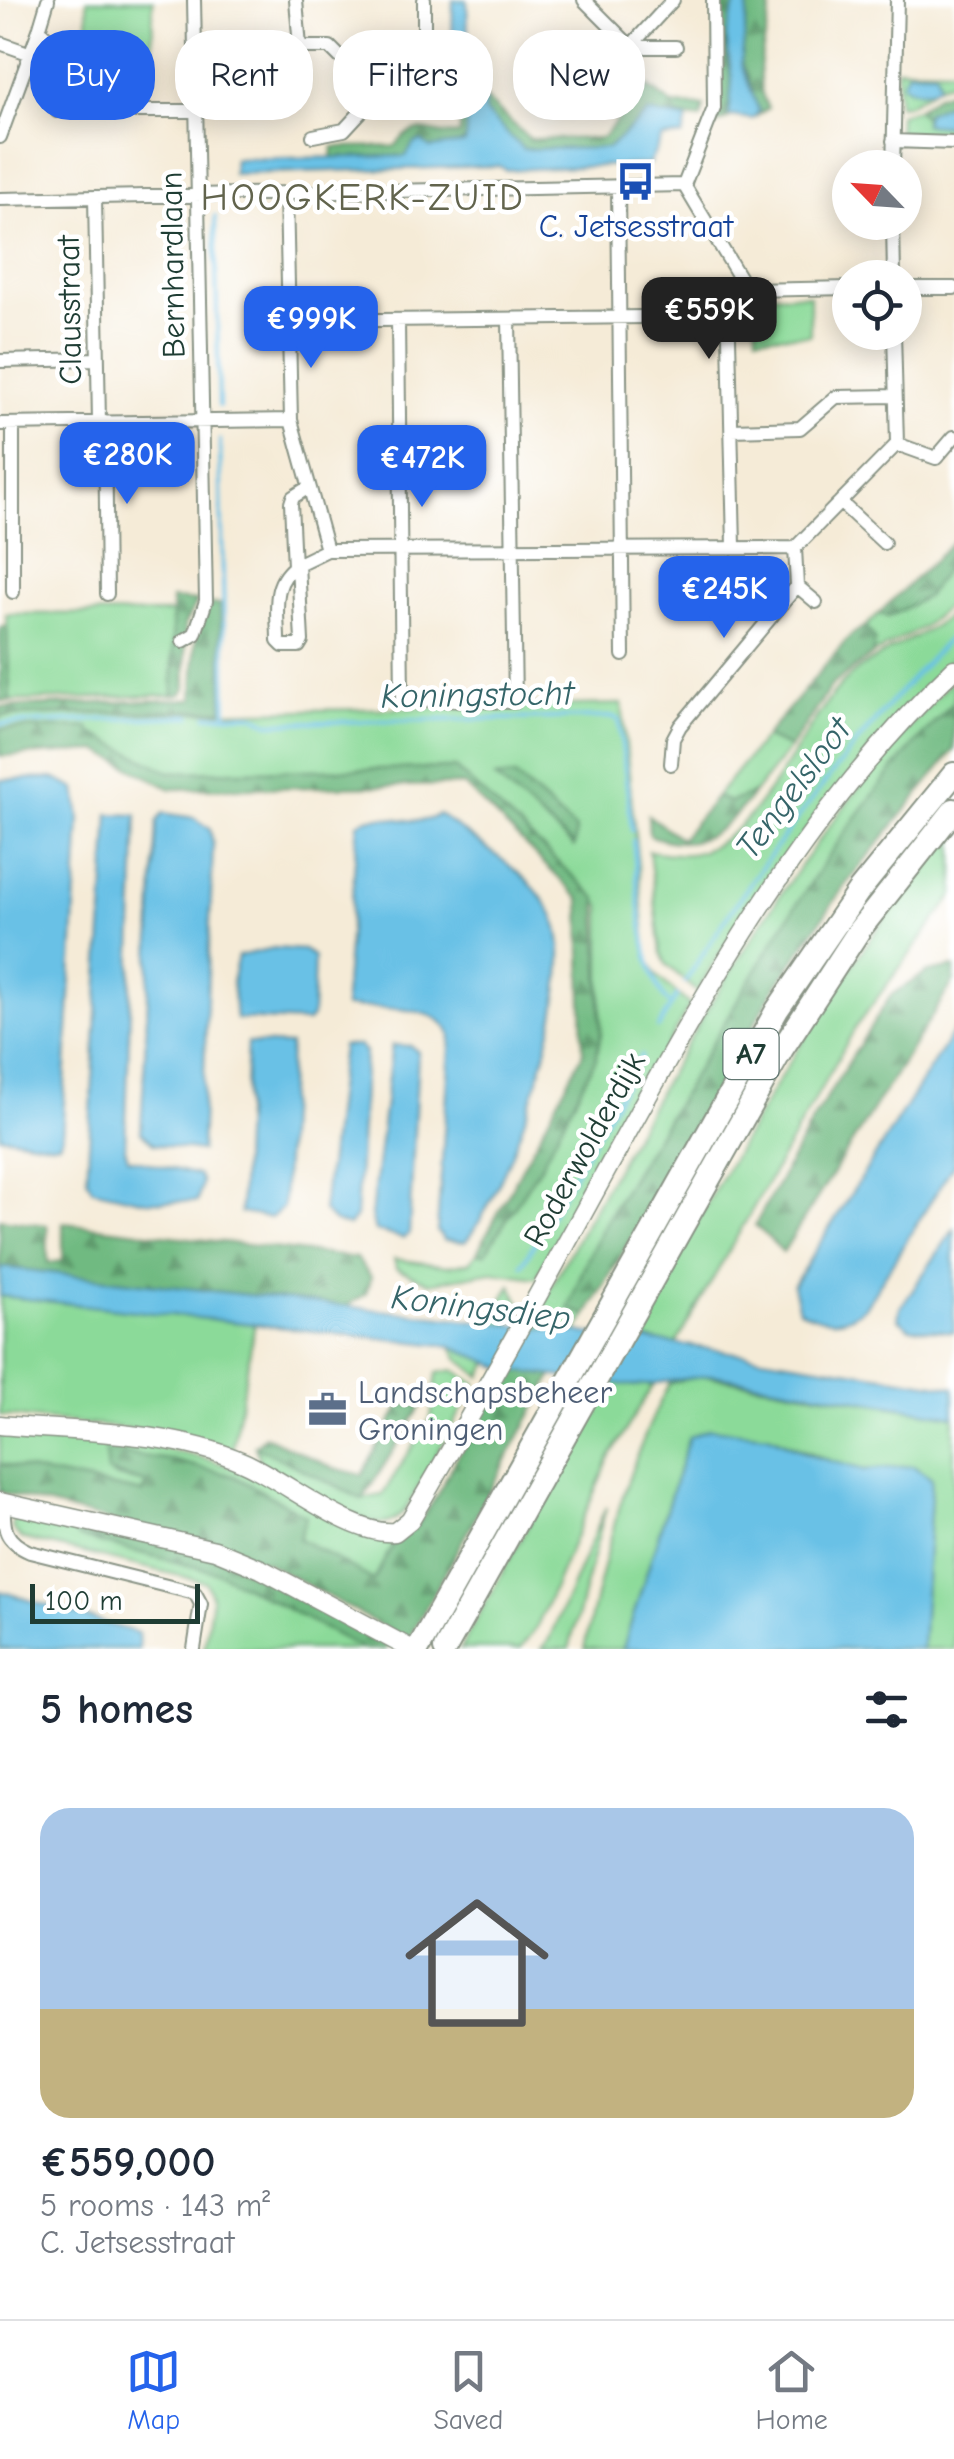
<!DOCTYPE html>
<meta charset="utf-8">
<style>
body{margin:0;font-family:"Comic Neue",sans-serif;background:#f2f2f3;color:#1f2937;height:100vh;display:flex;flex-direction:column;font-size:38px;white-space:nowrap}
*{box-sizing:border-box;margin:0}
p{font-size:32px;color:#747a83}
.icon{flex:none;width:55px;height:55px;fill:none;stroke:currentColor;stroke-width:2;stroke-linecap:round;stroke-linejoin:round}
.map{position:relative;height:1649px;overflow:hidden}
.sheet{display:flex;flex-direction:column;background:#fff;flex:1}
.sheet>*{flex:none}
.guide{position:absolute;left:30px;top:30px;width:895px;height:90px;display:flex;gap:20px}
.needle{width:65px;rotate:295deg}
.fabs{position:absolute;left:832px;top:150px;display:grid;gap:20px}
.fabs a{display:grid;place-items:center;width:90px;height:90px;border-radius:50%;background:#fff;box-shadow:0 5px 25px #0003;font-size:50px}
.scale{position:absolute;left:30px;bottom:25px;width:170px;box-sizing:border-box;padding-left:10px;border:5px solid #1f3d34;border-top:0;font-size:28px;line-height:35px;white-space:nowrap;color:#1f3d34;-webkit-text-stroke:8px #fff;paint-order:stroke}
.price{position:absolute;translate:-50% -85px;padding:0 22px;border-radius:20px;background:#2563eb;color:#fff;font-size:32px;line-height:65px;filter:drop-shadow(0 2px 5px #0008)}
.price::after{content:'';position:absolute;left:50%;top:60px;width:30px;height:22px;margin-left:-15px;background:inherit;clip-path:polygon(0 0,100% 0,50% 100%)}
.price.on{background:#222;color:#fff}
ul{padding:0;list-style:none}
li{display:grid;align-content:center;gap:20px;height:530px;padding:0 40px}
li span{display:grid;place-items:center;height:310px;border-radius:30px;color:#555}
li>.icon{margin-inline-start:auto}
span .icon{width:180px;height:180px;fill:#fffc;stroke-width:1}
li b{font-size:42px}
h2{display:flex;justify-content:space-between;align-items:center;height:120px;padding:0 40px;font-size:42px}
.chip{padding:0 35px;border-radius:40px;background:#fff;box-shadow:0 5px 25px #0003;font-size:35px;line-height:90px}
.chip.on{background:#2563eb;color:#fff}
.menu{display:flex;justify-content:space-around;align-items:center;height:140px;border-top:2px solid #e0e1e3;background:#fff;font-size:28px;color:#747a83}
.menu a{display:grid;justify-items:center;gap:5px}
.menu .on{color:#2563eb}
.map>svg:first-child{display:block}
.green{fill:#8bda99;stroke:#558c66;stroke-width:2.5;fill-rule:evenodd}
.forest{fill:url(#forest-firs);stroke:#487c5a;stroke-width:2.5}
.water{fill:#69c1e6;stroke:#447f8d;stroke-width:2.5}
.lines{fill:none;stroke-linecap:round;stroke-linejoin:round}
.stream{stroke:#69c1e6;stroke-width:4}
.street-casing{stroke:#8a9486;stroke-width:16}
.secondary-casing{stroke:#8a9486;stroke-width:21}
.highway-casing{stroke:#8a9486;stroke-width:26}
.street{stroke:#fff;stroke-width:12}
.secondary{stroke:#fff;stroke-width:18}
.highway{stroke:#fff;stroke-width:22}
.labels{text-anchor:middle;stroke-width:9;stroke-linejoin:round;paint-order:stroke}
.shield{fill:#fff;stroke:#627771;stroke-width:2.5}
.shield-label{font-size:30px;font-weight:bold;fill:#1f3d34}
.transit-label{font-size:32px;fill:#164399;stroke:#fff}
.street-label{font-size:32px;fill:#1f3d34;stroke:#fff}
.service-label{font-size:32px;fill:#4e5e75;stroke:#fff;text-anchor:start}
.water-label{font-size:35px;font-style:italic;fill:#356569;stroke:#fff}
.quarter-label{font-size:38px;letter-spacing:2.5px;fill:#62644d;stroke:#fff}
</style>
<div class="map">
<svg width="954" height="1649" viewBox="0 0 954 1649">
<defs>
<pattern id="forest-firs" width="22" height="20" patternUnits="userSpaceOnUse" patternTransform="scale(2.5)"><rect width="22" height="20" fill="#70ba81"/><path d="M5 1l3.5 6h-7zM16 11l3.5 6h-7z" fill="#5b986a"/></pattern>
</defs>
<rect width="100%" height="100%" fill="#fff"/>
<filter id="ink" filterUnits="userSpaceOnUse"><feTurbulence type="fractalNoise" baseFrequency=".01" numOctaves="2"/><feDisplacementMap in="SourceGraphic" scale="20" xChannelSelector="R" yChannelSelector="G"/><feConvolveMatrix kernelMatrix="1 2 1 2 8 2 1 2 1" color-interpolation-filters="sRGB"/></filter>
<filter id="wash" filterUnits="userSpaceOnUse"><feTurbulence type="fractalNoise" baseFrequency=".0048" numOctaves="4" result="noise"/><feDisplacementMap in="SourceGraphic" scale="40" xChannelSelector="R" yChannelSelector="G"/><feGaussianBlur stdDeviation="2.25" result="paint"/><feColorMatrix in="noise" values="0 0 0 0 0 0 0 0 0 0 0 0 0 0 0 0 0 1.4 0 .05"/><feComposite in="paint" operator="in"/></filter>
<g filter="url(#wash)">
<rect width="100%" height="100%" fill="#f5ebd7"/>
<path class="green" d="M 87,0 L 153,0 L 152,64 L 88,64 Z
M 897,68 L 954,69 L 954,81 L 939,85 L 936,72 L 908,71 L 905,86 L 931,90 L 909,104 L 898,105 Z
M 917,109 L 924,116 L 924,124 L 954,126 L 954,138 L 898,137 L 899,114 Z
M 754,294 L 810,295 L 810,335 L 757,336 L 757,326 L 741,317 Z
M 954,540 L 954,601 L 923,627 L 873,654 L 875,640 L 866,626 L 879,613 L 889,617 L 927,596 L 953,557 Z
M 954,611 L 954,655 C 861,760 767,869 697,992 L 666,964 L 661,953 L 649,851 C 665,853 680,856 695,853 C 761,837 800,726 845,681 C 876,651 920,640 954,611 Z
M 172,613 L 173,695 L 10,701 L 6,614 Z
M 954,678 L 954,702 C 842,814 763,960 682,1094 C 642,1162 591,1233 569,1309 L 587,1315 L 577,1332 L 529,1327 C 654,1099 773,866 954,678 Z
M 622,704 L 647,956 L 656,975 L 690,1005 L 536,1278 L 492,1272 L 430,1283 L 396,1268 L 394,1259 L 448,1266 L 470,1262 L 477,1253 L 485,1254 L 542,1163 L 596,1058 L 601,1033 L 601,905 L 455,768 L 170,772 L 89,732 L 88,727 L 0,729 L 0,716 ZM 515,776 L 576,830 L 573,846 L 496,778 Z
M 765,737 L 790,748 L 754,793 L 730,802 L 716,797 Z
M 954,829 L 954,895 L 857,1025 L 676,1344 L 632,1338 C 730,1162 824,985 954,829 Z
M 511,1285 L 520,1303 L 509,1324 L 489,1322 Z
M 0,1296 L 255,1323 L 232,1451 L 160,1432 L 0,1415 Z
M 451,1346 L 489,1362 L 481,1377 L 458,1358 Z
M 454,1370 L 476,1384 L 406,1509 C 400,1515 395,1521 387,1523 C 361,1529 287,1477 260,1463 L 255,1446 L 361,1499 L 382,1495 L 431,1418 L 437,1373 Z
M 699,1375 L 954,1416 L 954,1649 L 922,1649 L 932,1479 L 913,1466 L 864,1470 L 838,1464 L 768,1435 L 689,1437 L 623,1649 L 584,1649 C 604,1557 625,1468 669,1384 Z
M 607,1382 L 653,1385 L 608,1460 L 537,1627 L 520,1649 L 460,1649 Z
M 0,1428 C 95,1439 182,1443 271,1482 C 305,1497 359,1545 395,1540 L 374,1581 L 298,1538 L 306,1516 L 234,1476 L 171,1460 L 112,1476 L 147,1483 L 143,1493 L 0,1464 Z
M 606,1507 L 569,1649 L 542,1649 L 548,1641 Z
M 16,1510 L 70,1522 L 78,1537 L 220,1573 L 363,1649 L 204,1649 L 212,1598 L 206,1582 L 21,1538 L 12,1528 Z"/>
<path class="forest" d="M 717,0 L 737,0 L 725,44 L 732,81 L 729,118 L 716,124 Z
M 749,0 L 771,0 C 771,35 748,74 768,108 L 757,116 L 748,76 L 741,64 Z
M 648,86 L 673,105 L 704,106 L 701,119 L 648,113 L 608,148 L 523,149 L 485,112 L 485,98 L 530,139 L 602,138 Z
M 954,90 L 954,101 L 924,116 L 917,109 L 937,95 Z
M 469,107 L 468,136 L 456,147 L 429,148 L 407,156 L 332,158 L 333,147 L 395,146 C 420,116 428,138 459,134 L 462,110 Z
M 952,543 L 954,557 L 927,596 L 888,617 L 879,613 Z
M 172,599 L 198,601 L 185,623 L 186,688 L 180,695 L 173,695 Z
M 212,604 L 220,604 L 223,710 L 0,716 L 0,707 L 193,699 L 196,625 Z
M 7,626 L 10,701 L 0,701 L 0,627 Z
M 866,626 L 875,640 L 873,654 L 832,685 L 790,748 L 765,737 L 851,635 Z
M 954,702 L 954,750 L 843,888 L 775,988 L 587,1315 L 569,1309 C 591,1234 642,1162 682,1095 C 762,960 842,814 954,702 Z
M 89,727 L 90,732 L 170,772 L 455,768 L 597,898 L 601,1033 L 596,1058 L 542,1163 L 485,1254 L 477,1253 L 479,1249 L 583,1053 L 580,899 L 464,785 L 171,789 L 99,751 L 0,756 L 0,729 Z
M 515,776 L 576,830 L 574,846 L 495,778 Z
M 754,793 C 725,831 697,855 649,835 L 648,815 L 681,839 L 716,797 L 730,802 Z
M 954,967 L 954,981 L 783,1252 L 755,1225 L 815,1116 L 891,995 L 928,972 Z
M 0,1219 L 47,1225 L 48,1263 L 63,1261 L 63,1223 L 356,1258 L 371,1277 L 366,1294 L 346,1306 L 0,1267 Z
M 505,1369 L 553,1375 L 408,1640 L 265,1562 L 0,1492 L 0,1464 L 143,1493 L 146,1483 L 107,1472 L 105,1451 L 171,1460 L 234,1476 L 306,1516 L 299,1539 L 374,1580 L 395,1540 L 416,1527 L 434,1500 Z
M 401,1404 L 421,1406 L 363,1499 L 255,1446 L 265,1436 L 333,1468 L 362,1475 Z
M 70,1522 L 221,1558 L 389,1643 L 386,1649 L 363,1649 L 220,1573 L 78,1537 Z"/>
<path class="water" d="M 453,0 L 467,0 L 468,38 L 484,61 L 485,112 L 523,149 L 608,148 L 648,113 L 687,119 L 683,136 L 662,138 L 649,164 L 506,170 L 499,166 L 233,174 L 234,159 L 406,156 L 414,143 L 422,141 L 430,148 L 465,143 L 469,65 L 452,42 Z
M 737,0 L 749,0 L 741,64 L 759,111 L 753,119 L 729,116 L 732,81 L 726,35 Z
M 908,71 L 936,72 L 939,85 C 928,92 912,93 902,83 Z
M 954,101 L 954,126 L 924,124 L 926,113 Z
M 53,778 L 76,789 L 80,819 L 62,1137 L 59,1143 L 51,1144 L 0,1136 L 0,780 Z
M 163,813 L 195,818 L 210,829 L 213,844 L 201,1151 L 153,1144 L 141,1132 L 157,821 Z
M 109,814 L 137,815 L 125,1148 L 128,1158 L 198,1175 L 202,1183 L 197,1202 L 145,1201 L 92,1189 L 87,1179 Z
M 439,814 C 475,843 538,875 556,922 C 581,983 507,1193 465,1242 L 444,1240 L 437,1231 L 451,1035 C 441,1003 373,1009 345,1007 L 344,998 L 358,823 C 381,807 417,832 439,814 Z
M 274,948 L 304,950 L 314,957 L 312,1017 L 308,1022 L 236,1019 L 232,982 L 238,956 Z
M 954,1030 L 954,1164 L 866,1306 C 843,1326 825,1323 799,1310 L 793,1286 Z
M 247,1043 L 290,1045 L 283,1207 L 271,1218 L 240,1213 Z
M 392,1045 L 411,1046 L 418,1052 L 409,1234 L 403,1238 L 375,1231 L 371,1215 Z
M 342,1046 L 360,1046 L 365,1052 L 356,1217 L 349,1226 L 334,1222 L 323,1211 Z
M 954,1229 L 954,1332 L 910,1328 L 898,1319 L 900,1308 Z
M 0,1267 L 672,1343 L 954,1387 L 954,1416 L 712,1375 L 636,1386 L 507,1370 L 451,1346 L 0,1296 Z
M 710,1429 L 768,1435 L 813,1456 L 864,1470 L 913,1466 L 932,1479 L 922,1649 L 623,1649 L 689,1437 Z
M 0,1591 L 138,1633 L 139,1649 L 0,1649 Z"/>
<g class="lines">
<path class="stream" d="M 215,216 L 219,406
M 226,715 L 253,715 L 269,723 L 614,717 L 619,720 L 632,831
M 207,716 L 226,715 L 220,440
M 0,724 L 191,716
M 633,840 C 637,879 641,980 671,1005
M 685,982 C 764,856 851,741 954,633
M 658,1028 L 677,995
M 522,1265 L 641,1056"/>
</g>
</g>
<g filter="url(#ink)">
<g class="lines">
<defs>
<path id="street" d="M 48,0 L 39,30 L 50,39 L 50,102 L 57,111 L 197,111
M 296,0 L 300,47 L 330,47 L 377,94
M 584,0 L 631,47 L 676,47
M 0,43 L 31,54
M 559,77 L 587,83 L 604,75 L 673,0
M 313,136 L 344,130 L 420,48 L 424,38 L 424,0
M 0,137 L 39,30
M 893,141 L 954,143
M 893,168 L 897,0
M 684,185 L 747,290 L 731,316 L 729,337 L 734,546
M 618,188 L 623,655
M 286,194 L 291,420 L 327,550
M 95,197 L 99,422
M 0,199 L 684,185 L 714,108 L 713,0
M 893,222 L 894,278
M 905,288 L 954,288
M 747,290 L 850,288
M 398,320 L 402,699 L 515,702 L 509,319
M 289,321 L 731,316
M 894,332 L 897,444
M 0,361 L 97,359
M 105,422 L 107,594
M 0,424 L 291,420
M 732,430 L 800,428 L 836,397 L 894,396
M 840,502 L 884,543
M 298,564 C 270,582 278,610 278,641 L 283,646 L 299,646 L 302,641 L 298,564 L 327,550 L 795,548
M 294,566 L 291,503 L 293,497 L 309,487
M 797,586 L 795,548 L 897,444 L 936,458 L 954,437
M 13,592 L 13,424
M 183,641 L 195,634 L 206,601 L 194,0
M 671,764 L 673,739 L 680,726 L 797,586 L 816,602
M 4,1503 C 3,1530 5,1541 30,1552 L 195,1593 L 201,1604 L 194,1649"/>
<path id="secondary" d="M 0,1425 C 79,1432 169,1430 243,1462 C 285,1480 352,1537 395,1532 L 410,1520 C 479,1403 545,1283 610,1164 C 706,989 807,808 954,669
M 0,1502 L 215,1550 L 261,1569 L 411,1649"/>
<path id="highway" d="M 418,1649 L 777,1010 L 858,892 L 954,774
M 445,1649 L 782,1049 L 860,929 L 954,810"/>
</defs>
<use href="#street" class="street-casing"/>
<use href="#secondary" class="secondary-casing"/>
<use href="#highway" class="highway-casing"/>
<use href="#street" class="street"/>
<use href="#secondary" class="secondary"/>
<use href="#highway" class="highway"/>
</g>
</g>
<defs>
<symbol id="bus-bare" viewBox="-9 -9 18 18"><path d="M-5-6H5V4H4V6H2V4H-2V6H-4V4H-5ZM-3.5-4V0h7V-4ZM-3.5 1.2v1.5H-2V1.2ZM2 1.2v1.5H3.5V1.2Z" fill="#1a4fb4" stroke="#fff" stroke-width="2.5" paint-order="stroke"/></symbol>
<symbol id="office-bare" viewBox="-9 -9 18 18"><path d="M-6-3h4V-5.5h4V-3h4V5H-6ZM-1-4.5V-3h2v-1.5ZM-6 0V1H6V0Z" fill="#5c6f8a" stroke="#fff" stroke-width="2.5" paint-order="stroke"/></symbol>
</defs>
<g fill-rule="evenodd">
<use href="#bus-bare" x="608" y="154" width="55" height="55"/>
<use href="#office-bare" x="300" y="1382" width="55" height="55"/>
</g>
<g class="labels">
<rect class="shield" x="723.5" y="1029" width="55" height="50" rx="8"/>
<g class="shield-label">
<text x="751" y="1064">A7</text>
</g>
<g class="transit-label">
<text x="636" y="237">C. Jetsesstraat</text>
</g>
<g class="street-label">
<text transform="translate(172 265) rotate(-91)" y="11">Bernhardlaan</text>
<text transform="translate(69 310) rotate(-91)" y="11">Clausstraat</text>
<text transform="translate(584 1149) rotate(-61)" y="11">Roderwolderdijk</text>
</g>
<g class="service-label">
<text x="358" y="1403">Landschapsbeheer<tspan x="358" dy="37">Groningen</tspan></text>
</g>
<g class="water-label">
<text transform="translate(477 694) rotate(-1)" y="12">Koningstocht</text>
<text transform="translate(793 788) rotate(-53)" y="12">Tengelsloot</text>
<text transform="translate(481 1307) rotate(7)" y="12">Koningsdiep</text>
</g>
<g class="quarter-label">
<text x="363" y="210">HOOGKERK-ZUID</text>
</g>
</g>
</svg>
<div class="fabs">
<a><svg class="needle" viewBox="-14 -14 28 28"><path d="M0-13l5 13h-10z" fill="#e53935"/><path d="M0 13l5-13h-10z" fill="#747a83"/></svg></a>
<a><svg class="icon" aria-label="locate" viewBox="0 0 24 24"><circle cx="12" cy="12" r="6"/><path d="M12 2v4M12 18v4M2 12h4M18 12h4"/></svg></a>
</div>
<div class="scale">100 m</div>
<b class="price on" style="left:709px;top:362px">€559K</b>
<b class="price" style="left:311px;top:371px">€999K</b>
<b class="price" style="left:127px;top:507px">€280K</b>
<b class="price" style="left:422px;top:510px">€472K</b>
<b class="price" style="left:724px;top:641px">€245K</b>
<div class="guide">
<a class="chip on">Buy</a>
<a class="chip">Rent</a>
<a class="chip">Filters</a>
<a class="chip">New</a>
</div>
</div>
<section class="sheet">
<h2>5 homes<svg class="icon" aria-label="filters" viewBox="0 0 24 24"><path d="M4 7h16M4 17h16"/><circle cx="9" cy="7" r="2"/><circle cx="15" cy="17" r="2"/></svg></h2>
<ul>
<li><span style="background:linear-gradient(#a9c7e8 65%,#c2b280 0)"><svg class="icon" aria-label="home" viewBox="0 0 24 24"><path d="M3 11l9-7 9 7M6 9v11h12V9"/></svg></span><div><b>€559,000</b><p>5 rooms · 143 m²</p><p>C. Jetsesstraat</p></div></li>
</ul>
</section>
<nav class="menu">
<a class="on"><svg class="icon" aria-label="map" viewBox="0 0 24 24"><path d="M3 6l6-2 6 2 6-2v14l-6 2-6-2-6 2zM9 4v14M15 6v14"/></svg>Map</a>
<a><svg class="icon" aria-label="saved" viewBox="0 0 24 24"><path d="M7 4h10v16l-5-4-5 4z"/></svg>Saved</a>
<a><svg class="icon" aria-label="home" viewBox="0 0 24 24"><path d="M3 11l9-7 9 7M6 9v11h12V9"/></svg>Home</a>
</nav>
